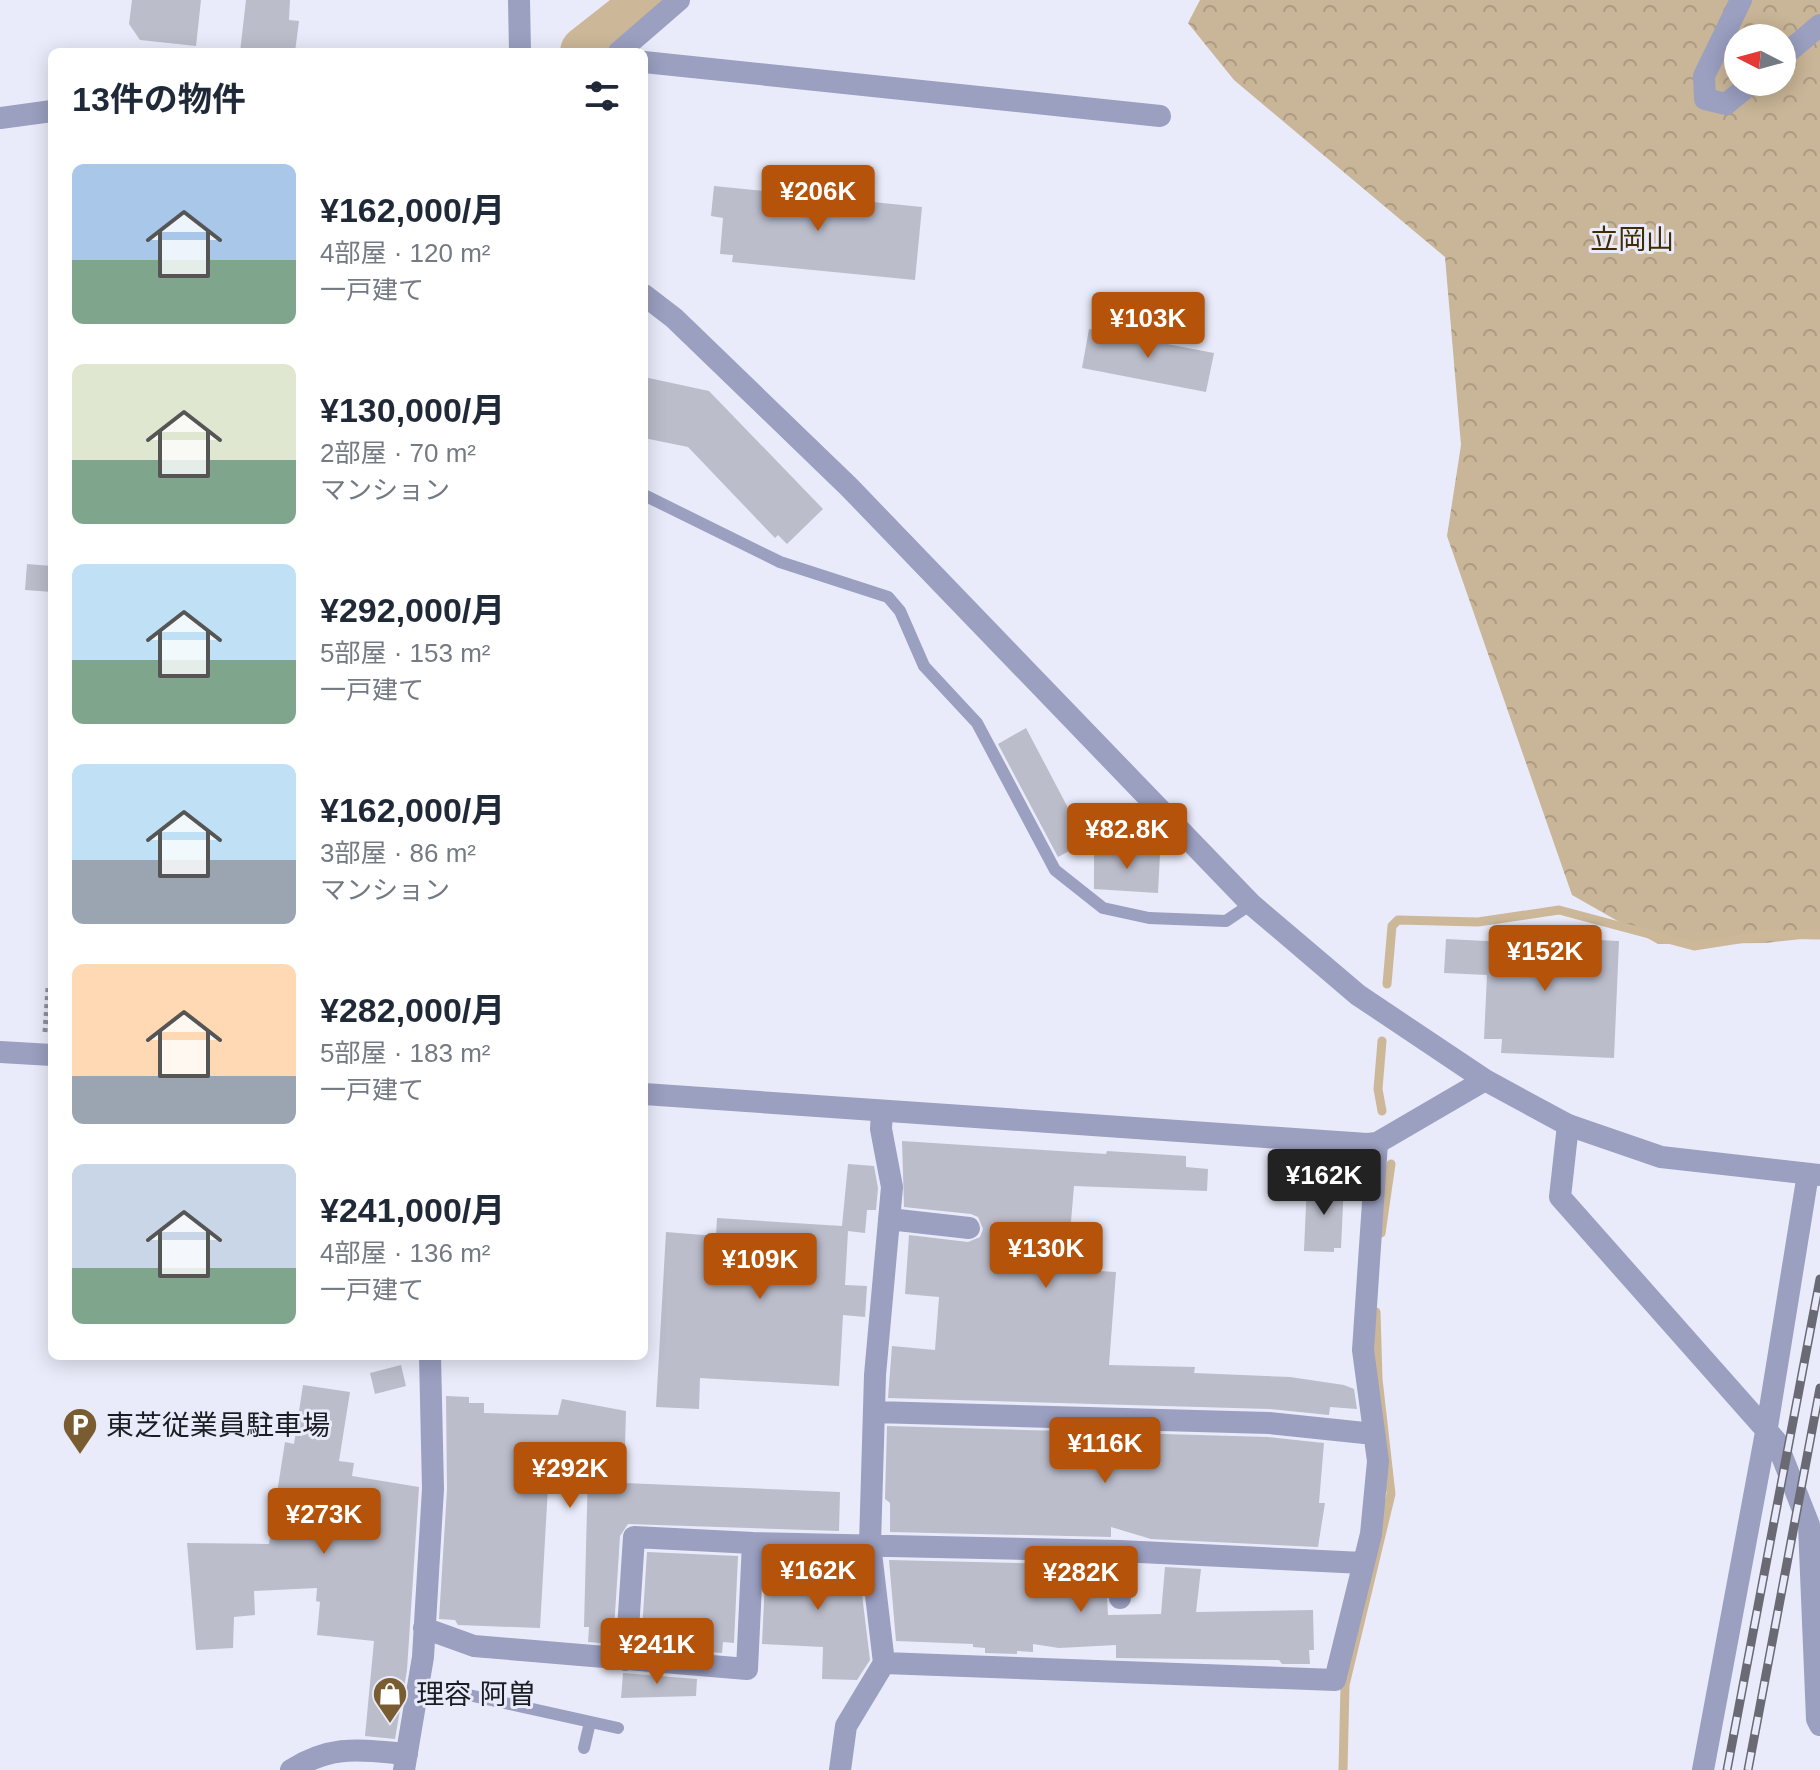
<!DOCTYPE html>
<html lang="ja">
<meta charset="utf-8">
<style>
body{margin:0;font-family:Arial,"Noto Sans JP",sans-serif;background:#f2f2f3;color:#1f2937;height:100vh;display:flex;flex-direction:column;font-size:30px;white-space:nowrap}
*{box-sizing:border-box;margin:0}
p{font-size:26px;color:#747a83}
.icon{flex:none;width:44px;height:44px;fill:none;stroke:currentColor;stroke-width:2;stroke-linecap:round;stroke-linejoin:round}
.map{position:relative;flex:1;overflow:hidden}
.drawer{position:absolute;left:48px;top:48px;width:600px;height:1312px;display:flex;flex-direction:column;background:#fff;border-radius:12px;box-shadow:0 4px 20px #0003}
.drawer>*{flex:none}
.needle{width:52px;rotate:276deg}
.fabs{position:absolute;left:1724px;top:24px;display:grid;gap:16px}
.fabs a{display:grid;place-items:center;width:72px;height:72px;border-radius:50%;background:#fff;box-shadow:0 4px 20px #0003;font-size:40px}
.price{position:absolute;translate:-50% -68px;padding:0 18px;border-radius:8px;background:#b45309;color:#fff;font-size:26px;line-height:52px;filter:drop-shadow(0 2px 4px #0008)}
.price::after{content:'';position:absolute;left:50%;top:48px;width:24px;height:18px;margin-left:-12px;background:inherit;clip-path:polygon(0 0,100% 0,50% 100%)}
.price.on{background:#222;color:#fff}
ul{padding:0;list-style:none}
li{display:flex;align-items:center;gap:24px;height:200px;padding:0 24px}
li span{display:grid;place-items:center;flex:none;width:224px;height:160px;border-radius:12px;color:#555}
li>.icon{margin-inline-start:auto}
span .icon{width:96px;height:96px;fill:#fffc;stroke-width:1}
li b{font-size:34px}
h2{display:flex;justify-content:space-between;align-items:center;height:96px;padding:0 24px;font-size:34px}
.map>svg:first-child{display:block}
.forest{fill:url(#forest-crowns);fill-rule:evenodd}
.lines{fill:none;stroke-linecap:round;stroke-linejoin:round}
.stream{stroke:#ccb899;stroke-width:9}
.river{stroke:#ccb899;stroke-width:52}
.building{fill:#bbbdcb}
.path{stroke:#8f919b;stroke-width:5;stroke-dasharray:4 4;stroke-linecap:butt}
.service{stroke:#9b9fc0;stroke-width:12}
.minor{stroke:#9b9fc0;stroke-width:22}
.tertiary{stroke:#9b9fc0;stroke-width:22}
.rail-casing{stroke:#696a73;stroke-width:9}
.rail{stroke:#e9ebfa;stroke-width:6;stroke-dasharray:18;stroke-linecap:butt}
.labels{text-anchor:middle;stroke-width:6;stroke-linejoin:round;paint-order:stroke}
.park-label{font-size:28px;fill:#402b02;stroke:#e9ebfa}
.poi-label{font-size:28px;fill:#1c1d22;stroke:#e9ebfa;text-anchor:start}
</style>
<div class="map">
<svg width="1820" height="1770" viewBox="0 0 1820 1770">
<defs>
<pattern id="forest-crowns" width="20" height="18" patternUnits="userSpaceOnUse" patternTransform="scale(2)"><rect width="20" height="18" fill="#c9b597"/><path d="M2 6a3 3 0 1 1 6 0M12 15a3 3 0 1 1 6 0" fill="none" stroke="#ac9b82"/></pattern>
</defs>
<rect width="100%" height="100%" fill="#e9ebfa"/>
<path class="forest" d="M 1200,0 L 1820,0 L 1820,937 L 1765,943 L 1658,944 L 1572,895 L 1447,536 L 1461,445 L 1445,257 L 1234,80 L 1188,23 ZM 1738,38 L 1782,38 L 1782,82 L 1738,82 Z"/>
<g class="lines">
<path class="stream" d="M 1387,984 L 1392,926 L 1398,920 L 1478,922 L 1559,910 L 1694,946 L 1771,934 L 1820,935
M 1382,1111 L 1378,1089 L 1382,1041
M 1381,1233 L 1391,1164
M 1343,1770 L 1345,1685 L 1391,1494 L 1378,1379 L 1376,1312"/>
<path class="river" d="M 586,52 L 652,0"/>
</g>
<path class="building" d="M 132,0 L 201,0 L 196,46 L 140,40 L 129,24 Z
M 246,0 L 290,0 L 289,20 L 299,21 L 295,52 L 240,52 Z
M 714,186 L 922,207 L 915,280 L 732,262 L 733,255 L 720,254 L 723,218 L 711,216 Z
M 1089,329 L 1214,353 L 1206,392 L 1082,368 Z
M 644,377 L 709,391 L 823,509 L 787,544 L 778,535 L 775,538 L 688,447 L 644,438 Z
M 27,564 L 52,566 L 52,592 L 25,590 Z
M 1026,728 L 1086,842 L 1058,857 L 998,744 Z
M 1094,850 L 1160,854 L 1158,893 L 1094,889 Z
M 1506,936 L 1619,941 L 1614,1058 L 1501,1053 L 1502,1039 L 1484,1039 L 1487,975 L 1444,973 L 1446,939 L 1506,942 Z
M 902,1141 L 1106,1154 L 1107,1151 L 1186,1156 L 1186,1167 L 1208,1169 L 1207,1191 L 1074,1186 L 1067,1269 L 1116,1272 L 1109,1365 L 1195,1367 L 1194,1373 L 1290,1377 L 1344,1385 L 1354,1389 L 1357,1409 L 1330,1407 L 1329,1415 L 1269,1409 L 888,1398 L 892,1346 L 935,1350 L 939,1297 L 905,1294 L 909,1235 L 968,1242 L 980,1237 L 983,1229 L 978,1217 L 971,1214 L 904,1207 Z
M 848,1164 L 874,1166 L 878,1188 L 876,1210 L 867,1210 L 865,1233 L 848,1231 L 845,1285 L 867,1286 L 865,1317 L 843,1315 L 839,1386 L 700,1378 L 699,1409 L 656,1407 L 666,1232 L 716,1236 L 717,1218 L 842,1226 Z
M 1307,1182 L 1344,1183 L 1341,1248 L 1334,1248 L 1334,1252 L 1304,1251 Z
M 401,1365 L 406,1386 L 375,1394 L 370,1373 Z
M 303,1385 L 350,1392 L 339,1461 L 354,1463 L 352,1476 L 419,1487 L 407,1670 L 395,1739 L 365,1736 L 374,1641 L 317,1635 L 320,1602 L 316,1601 L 317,1588 L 254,1591 L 255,1615 L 234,1617 L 233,1648 L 196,1650 L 187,1543 L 269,1544 L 285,1442 L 294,1444 Z
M 446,1396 L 469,1397 L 469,1403 L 484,1403 L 484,1413 L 558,1415 L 562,1399 L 626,1411 L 624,1483 L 840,1492 L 839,1531 L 628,1524 L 620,1536 L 613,1644 L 588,1642 L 589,1627 L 584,1627 L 588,1470 L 549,1469 L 540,1628 L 458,1625 L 455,1620 L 439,1619 L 447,1490 Z
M 887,1426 L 1268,1437 L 1324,1443 L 1319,1503 L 1325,1503 L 1318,1547 L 1151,1539 L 1111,1527 L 1111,1537 L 890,1532 L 890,1503 L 885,1499 Z
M 647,1552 L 738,1556 L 734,1643 L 723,1642 L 722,1653 L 641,1646 Z
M 766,1557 L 858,1562 L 870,1660 L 857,1680 L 822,1679 L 823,1647 L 762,1644 Z
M 889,1560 L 1105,1565 L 1108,1615 L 1161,1614 L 1165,1567 L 1201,1569 L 1196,1612 L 1313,1610 L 1314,1650 L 1309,1650 L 1310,1664 L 1282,1664 L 1279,1660 L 1116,1658 L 1116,1645 L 1059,1648 L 1033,1644 L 1033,1652 L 1017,1651 L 1017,1654 L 985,1653 L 985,1648 L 973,1647 L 973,1644 L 896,1641 Z
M 623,1673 L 697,1679 L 696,1696 L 621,1698 Z"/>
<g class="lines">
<path class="path" d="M 45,1032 L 48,988"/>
<path class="service" d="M 644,495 L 780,562 L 888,597 L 900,611 L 924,666 L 977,723 L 1055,870 L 1103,908 L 1149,918 L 1226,921 L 1251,904
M 419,1684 L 618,1728
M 584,1748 L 590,1722"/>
<path class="minor" d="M 519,0 L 520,52
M 1741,0 L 1704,76 L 1705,99 L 1726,104 L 1753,82
M 619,52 L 679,0
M 1782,57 L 1820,25
M 644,62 L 1160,116
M 1568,1125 L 1560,1197 L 1776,1441 L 1809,1525 L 1817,1719 L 1820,1725
M 889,1219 L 969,1228
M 874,1412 L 1269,1423 L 1374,1434
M 1120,1598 L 1120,1551
M 424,1628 L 474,1646 L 747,1669 L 753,1543
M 626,1660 L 634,1537 L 753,1543 L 1120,1551 L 1363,1563
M 884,1663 L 1335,1680 L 1371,1534 L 1378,1461 L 1363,1350 L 1377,1143
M 291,1770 C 333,1744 360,1750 407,1754
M 404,1770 L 423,1657 L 433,1489 L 430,1356
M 840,1770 L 846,1726 L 884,1663 L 870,1544 L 875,1375 L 892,1187 L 881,1129 L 882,1111
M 1703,1770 L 1767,1427 L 1808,1174"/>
<path class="tertiary" d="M 0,118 L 52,111
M 644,295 L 674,318 L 849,487 L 1251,904 L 1358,995 L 1485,1080 L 1568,1125 L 1661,1157 L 1820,1175
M 0,1052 L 52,1055
M 644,1094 L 1367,1144 L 1377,1143 L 1485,1080"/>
<defs>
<path id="rail" d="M 1727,1770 L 1820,1279
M 1748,1770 L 1820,1388"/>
</defs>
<use href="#rail" class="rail-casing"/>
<use href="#rail" class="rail"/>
</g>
<defs>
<symbol id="parking-pin" viewBox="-11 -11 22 30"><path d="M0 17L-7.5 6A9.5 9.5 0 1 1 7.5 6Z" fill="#795d30" stroke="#e9ebfa"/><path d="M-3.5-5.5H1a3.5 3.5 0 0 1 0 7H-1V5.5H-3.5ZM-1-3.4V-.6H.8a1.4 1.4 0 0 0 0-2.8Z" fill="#fff"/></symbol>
<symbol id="shop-pin" viewBox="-11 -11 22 30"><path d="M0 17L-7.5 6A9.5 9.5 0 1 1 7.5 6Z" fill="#795d30" stroke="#e9ebfa"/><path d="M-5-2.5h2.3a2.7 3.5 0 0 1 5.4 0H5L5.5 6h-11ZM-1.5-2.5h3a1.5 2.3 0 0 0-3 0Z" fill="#fff"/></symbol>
</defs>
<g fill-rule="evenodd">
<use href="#parking-pin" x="60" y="1405" width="40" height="54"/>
<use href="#shop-pin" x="370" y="1674" width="40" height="54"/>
</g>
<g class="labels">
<g class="park-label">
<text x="1632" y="249">立岡山</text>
</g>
<g class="poi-label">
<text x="106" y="1435">東芝従業員駐車場</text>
<text x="416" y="1704">理容 阿曽</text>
</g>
</g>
</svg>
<div class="fabs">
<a><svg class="needle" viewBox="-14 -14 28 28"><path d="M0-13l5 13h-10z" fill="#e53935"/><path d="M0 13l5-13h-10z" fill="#747a83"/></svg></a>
</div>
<b class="price" style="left:818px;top:233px">¥206K</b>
<b class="price" style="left:1148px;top:360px">¥103K</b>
<b class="price" style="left:1127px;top:871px">¥82.8K</b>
<b class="price" style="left:1545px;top:993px">¥152K</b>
<b class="price on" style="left:1324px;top:1217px">¥162K</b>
<b class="price" style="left:1046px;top:1290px">¥130K</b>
<b class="price" style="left:760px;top:1301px">¥109K</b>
<b class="price" style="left:1105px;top:1485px">¥116K</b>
<b class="price" style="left:570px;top:1510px">¥292K</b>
<b class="price" style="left:324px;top:1556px">¥273K</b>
<b class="price" style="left:818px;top:1612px">¥162K</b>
<b class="price" style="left:1081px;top:1614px">¥282K</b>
<b class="price" style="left:657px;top:1686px">¥241K</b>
<section class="drawer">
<h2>13件の物件<svg class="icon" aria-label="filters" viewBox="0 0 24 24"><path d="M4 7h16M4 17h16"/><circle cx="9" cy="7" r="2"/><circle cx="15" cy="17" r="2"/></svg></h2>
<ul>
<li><span style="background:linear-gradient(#a9c7e8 60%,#7fa58c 0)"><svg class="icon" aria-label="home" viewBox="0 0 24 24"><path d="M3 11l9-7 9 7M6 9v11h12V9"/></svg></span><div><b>¥162,000/月</b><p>4部屋 · 120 m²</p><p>一戸建て</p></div></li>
<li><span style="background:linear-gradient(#dfe7d0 60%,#7fa58c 0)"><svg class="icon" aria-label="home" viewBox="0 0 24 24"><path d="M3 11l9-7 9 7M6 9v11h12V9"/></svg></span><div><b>¥130,000/月</b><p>2部屋 · 70 m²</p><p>マンション</p></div></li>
<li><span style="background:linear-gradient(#bfe0f5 60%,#7fa58c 0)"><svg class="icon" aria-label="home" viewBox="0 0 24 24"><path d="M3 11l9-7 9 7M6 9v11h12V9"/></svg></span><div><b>¥292,000/月</b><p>5部屋 · 153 m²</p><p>一戸建て</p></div></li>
<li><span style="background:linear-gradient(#bfe0f5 60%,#9aa5b1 0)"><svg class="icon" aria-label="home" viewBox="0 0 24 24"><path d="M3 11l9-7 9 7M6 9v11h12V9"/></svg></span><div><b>¥162,000/月</b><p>3部屋 · 86 m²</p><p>マンション</p></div></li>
<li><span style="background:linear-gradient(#ffd9b3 70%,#9aa5b1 0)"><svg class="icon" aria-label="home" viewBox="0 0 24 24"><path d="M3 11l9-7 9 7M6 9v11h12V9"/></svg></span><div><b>¥282,000/月</b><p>5部屋 · 183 m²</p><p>一戸建て</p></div></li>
<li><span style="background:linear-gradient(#c9d6e8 65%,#7fa58c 0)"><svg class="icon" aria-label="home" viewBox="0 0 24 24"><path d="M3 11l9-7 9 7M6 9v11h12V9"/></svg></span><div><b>¥241,000/月</b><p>4部屋 · 136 m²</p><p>一戸建て</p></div></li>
</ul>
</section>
</div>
